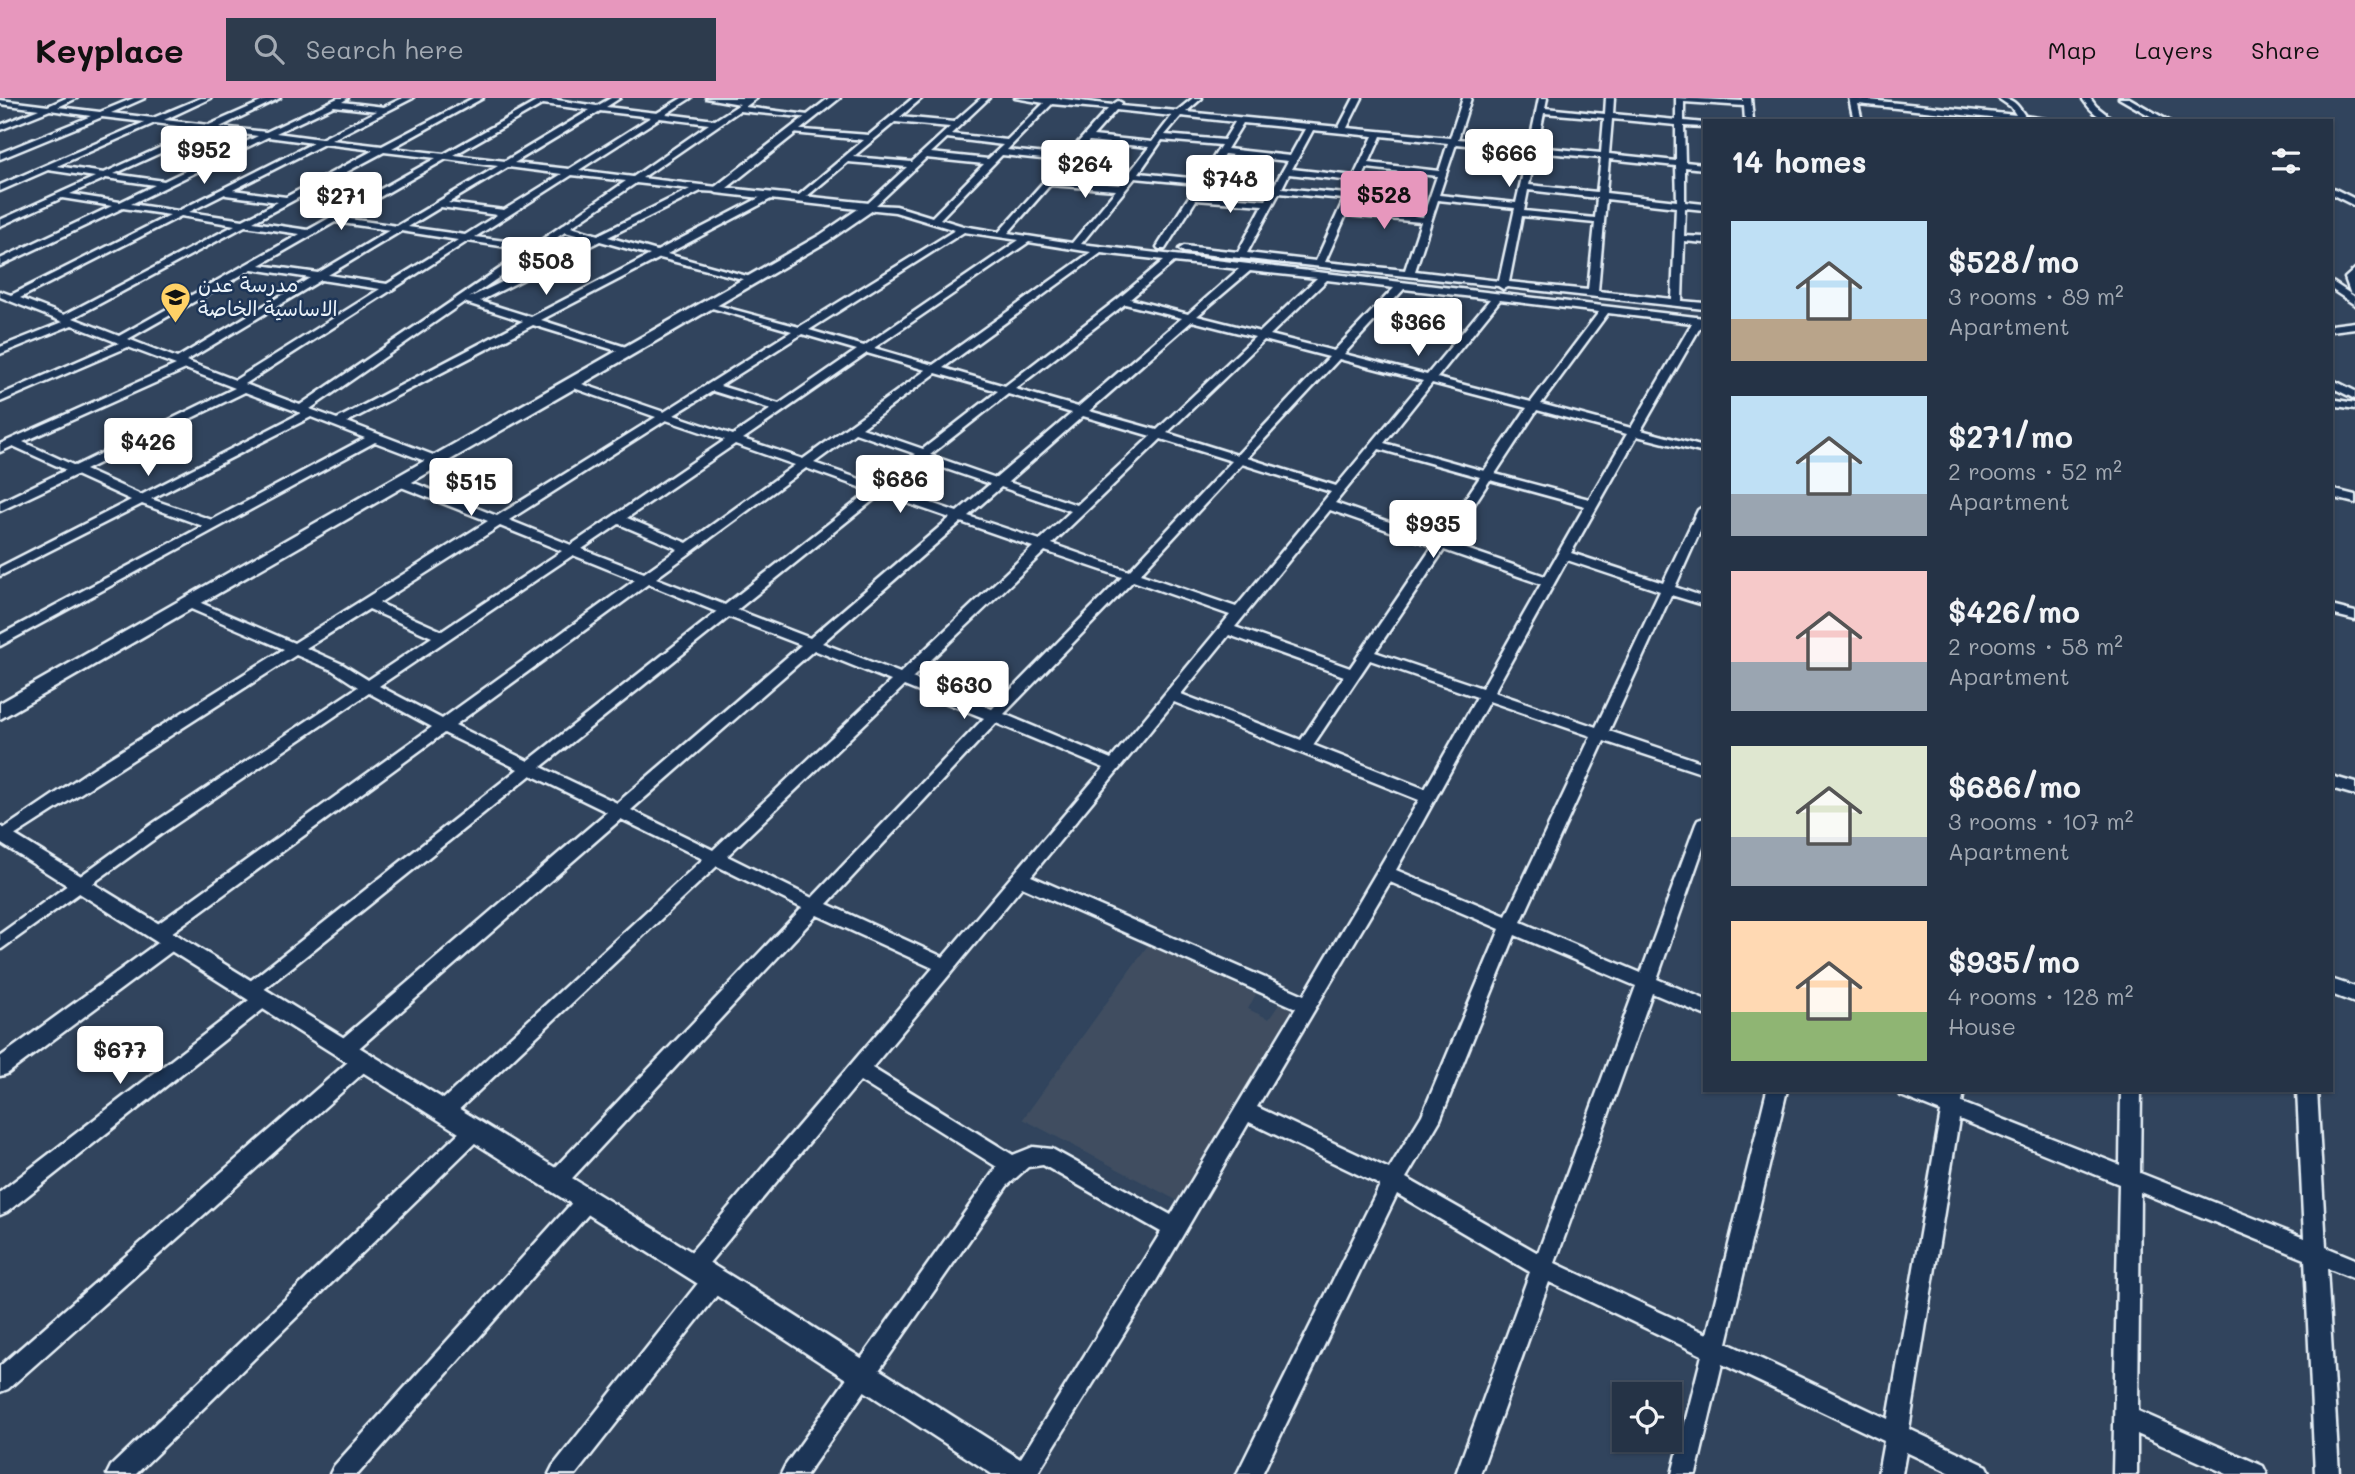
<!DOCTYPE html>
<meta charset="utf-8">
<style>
body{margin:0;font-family:Mali,"Playpen Sans Arabic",sans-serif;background:#2d3b4d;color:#f1f3f6;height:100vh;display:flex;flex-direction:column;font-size:26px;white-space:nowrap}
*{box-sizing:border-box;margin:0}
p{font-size:23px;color:#a3aab3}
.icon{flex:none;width:38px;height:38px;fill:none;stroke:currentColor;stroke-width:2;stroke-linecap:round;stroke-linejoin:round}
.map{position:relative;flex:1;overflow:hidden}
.details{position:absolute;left:1703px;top:21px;width:630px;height:973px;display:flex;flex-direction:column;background:#253346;border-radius:0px;box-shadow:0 2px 5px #0004,0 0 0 2px #424e5f}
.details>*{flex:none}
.tools{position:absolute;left:1612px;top:1284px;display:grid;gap:14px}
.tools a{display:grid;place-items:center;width:70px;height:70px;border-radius:0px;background:#253346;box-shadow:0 2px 5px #0004,0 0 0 2px #424e5f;font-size:35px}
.price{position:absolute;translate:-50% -60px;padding:0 16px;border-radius:7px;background:#fff;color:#222;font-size:23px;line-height:46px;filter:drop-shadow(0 2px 4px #0008)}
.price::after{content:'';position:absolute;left:50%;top:42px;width:21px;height:16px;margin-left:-10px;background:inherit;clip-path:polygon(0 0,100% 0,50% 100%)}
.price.current{background:#e797bd;color:#111}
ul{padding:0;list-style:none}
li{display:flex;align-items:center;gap:21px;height:175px;padding:0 28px}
li span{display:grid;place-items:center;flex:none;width:196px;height:140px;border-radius:0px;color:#555}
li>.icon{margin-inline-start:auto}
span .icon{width:84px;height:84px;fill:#fffc;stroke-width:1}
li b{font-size:30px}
h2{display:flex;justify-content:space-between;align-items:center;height:84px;padding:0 28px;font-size:30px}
header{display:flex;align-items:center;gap:42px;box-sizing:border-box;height:98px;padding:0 35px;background:#e797bd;color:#111}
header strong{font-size:33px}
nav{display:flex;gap:38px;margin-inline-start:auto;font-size:24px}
.search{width:490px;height:63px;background:#2d3b4d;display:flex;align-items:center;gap:18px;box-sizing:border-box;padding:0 24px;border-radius:0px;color:#a3aab3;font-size:26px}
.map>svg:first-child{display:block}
.built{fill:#3f4e61}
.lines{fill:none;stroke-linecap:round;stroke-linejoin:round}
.minor-casing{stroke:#e8f1f8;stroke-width:5}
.tertiary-casing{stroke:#e8f1f8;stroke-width:5}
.secondary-casing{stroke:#e8f1f8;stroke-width:5}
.minor{fill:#1d3557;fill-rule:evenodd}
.tertiary{fill:#1d3557;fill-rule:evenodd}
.secondary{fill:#1d3557;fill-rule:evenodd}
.labels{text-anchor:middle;stroke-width:5;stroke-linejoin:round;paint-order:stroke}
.far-poi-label{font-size:21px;fill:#e8f1f8;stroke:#1d3557;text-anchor:start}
</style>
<header>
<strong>Keyplace</strong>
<div class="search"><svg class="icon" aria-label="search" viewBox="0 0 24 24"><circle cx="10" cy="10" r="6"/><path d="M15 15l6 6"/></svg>Search here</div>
<nav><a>Map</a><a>Layers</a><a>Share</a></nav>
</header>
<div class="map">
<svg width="2355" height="1376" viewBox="0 0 2355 1376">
<rect width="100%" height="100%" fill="#31445d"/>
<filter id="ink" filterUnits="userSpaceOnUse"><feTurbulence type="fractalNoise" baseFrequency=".0143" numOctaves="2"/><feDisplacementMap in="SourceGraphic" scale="14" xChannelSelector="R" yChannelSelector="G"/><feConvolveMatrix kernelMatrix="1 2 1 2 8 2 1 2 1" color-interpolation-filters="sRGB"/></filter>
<g filter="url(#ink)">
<path class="built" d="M 1148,847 L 1256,896 L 1248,911 L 1269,921 L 1280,905 L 1292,911 L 1178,1103 L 1023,1021 Z"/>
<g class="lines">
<defs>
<path id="minor" d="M 66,0 L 77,0 L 58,9 L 100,14 L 134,0 L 145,0 L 111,15 L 153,20 L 201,0 L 211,0 L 164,22 L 209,27 L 270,0 L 280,0 L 220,29 L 266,34 L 338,0 L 348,0 L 342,4 L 384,9 L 403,0 L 413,0 L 331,42 L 382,48 L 473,0 L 483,0 L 392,50 L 444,56 L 543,0 L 597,8 L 611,0 L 620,0 L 606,9 L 657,15 L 682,0 L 691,0 L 666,16 L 715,22 L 740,6 L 706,0 L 757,0 L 745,9 L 816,18 L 812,20 L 739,13 L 642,80 L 717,89 L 720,90 L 720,94 L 701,93 L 608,139 L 657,153 L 765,97 L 771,97 L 771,101 L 667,156 L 754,180 L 754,184 L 660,160 L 541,222 L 632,251 L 632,255 L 624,255 L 533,227 L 347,324 L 441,360 L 441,366 L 433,366 L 375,344 L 0,548 L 0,537 L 203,428 L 142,406 L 0,478 L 0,469 L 131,402 L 76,377 L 0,413 L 0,404 L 66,372 L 13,348 L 0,354 L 0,346 L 176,267 L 128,249 L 0,304 L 0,297 L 119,245 L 72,227 L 0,256 L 0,249 L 63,224 L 0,199 L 0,193 L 11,197 L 170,117 L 123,110 L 0,168 L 0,161 L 112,108 L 62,100 L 0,128 L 0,122 L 95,79 L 48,72 L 0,93 L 0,87 L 145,24 L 102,19 L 0,61 L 0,55 L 91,18 L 50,12 L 0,32 L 0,27 L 39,11 L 0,6 L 0,2 L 48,8 ZM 543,6 L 590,12 L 505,63 L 454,57 ZM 334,8 L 377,13 L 321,41 L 276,35 ZM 600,13 L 651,19 L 569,71 L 514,65 ZM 660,20 L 709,26 L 633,79 L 579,72 ZM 155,25 L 201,31 L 104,75 L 57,68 ZM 211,32 L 258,38 L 164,83 L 114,76 ZM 268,39 L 313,45 L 178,113 L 131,106 ZM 324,46 L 374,52 L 286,99 L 233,92 ZM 384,54 L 436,60 L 308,132 L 253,124 ZM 446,61 L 498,68 L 397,128 L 343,120 ZM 508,69 L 562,76 L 504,112 L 448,105 ZM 572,77 L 626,83 L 534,147 L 475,139 ZM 106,80 L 155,87 L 120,104 L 70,96 ZM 636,85 L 690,91 L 598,137 L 571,129 ZM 225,96 L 226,97 L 278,104 L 243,122 L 189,114 ZM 441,109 L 497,117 L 465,137 L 408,129 ZM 181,118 L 235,127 L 64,217 L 20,200 ZM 335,124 L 390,132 L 318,175 L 260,167 ZM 245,128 L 300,136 L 119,238 L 73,220 ZM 401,133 L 458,142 L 387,186 L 328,177 ZM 565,134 L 591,141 L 469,200 ZM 468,143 L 527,152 L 300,307 L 245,286 ZM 600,143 L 650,157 L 531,219 L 480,203 ZM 252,171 L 310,180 L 177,260 L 128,241 ZM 321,182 L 380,191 L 235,282 L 186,263 ZM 464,204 L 523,223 L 337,321 L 310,311 ZM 186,271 L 235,290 L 75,368 L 23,344 ZM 245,294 L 301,315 L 141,397 L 85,372 ZM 311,319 L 365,340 L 212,422 L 151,401 Z
M 913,0 L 922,0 L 900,19 L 954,24 L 981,0 L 989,0 L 951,36 L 1007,42 L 1044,5 L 1015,0 L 1057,0 L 1112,7 L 1118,3 L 1122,5 L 1120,8 L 1177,13 L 1193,0 L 1202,0 L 1186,14 L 1339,29 L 1354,0 L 1362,0 L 1347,30 L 1450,40 L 1463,0 L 1471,0 L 1458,41 L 1529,48 L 1539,0 L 1547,0 L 1545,10 L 1605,16 L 1606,0 L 1614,0 L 1613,16 L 1676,22 L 1676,0 L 1743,3 L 1743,0 L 1751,0 L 1753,23 L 1745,23 L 1744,8 L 1684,4 L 1684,23 L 1704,25 L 1704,29 L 1684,28 L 1685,64 L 1704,66 L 1704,71 L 1685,69 L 1685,104 L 1704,106 L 1704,112 L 1685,110 L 1684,138 L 1704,139 L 1704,145 L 1684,143 L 1682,203 L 1704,205 L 1704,211 L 1507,189 L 1503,191 L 1498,188 L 1184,154 L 1179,151 L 1184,148 L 1238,154 L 1263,107 L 1196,102 L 1165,151 L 1159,151 L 1157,149 L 1197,86 L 1135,80 L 1081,146 L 1704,220 L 1704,226 L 1702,226 L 1641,332 L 1704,349 L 1704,355 L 1637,338 L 1571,455 L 1663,485 L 1698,412 L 1704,408 L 1704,424 L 1675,489 L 1704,499 L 1704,507 L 1671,497 L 1609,633 L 1704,665 L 1704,676 L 1604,643 L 1521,824 L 1641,875 L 1696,726 L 1698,722 L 1704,720 L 1704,747 L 1657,881 L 1704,901 L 1704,917 L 1652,895 L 1555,1165 L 1707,1236 L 1767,992 L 1787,992 L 1727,1245 L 1888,1321 L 1941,1014 L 1901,998 L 1898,992 L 1931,992 L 1943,997 L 1944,992 L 1964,992 L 1962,1005 L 2120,1067 L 2121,992 L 2141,992 L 2140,1075 L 2304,1140 L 2297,992 L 2317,992 L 2326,1149 L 2355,1161 L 2355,1181 L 2327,1170 L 2339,1376 L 2315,1376 L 2305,1161 L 2140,1094 L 2138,1313 L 2263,1368 L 2267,1376 L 2227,1376 L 2137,1336 L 2137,1376 L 2113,1376 L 2119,1086 L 1959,1021 L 1909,1331 L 1987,1368 L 1991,1376 L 1953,1376 L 1906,1354 L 1902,1376 L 1878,1376 L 1884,1343 L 1722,1266 L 1696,1376 L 1672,1376 L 1702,1257 L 1549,1184 L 1480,1376 L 1456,1376 L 1530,1174 L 1397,1096 L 1262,1376 L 1237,1376 L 1380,1087 L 1249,1024 L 1146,1200 L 1037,1376 L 1011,1376 L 1161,1134 L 1043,1067 L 1028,1069 L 1007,1088 L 807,1376 L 781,1376 L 785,1368 L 997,1069 L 860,983 L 700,1176 L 692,1179 L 684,1176 L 681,1169 L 684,1162 L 933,870 L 817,817 L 562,1091 L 555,1094 L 548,1091 L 545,1084 L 548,1077 L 802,810 L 717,768 L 451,1019 L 444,1022 L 437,1019 L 434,1013 L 437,1007 L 703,761 L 621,721 L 352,956 L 345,958 L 338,956 L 336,950 L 338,944 L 607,714 L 531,677 L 262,893 L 271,895 L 274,900 L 271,905 L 7,1114 L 0,1117 L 0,1094 L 253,899 L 245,897 L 242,892 L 245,887 L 518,671 L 444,635 L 167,838 L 173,836 L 179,838 L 182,843 L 179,848 L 7,976 L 0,978 L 0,959 L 164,840 L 158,842 L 152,840 L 149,835 L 152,830 L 432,629 L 369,595 L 167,732 L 0,852 L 0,836 L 155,724 L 358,589 L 332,572 L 296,557 L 0,747 L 0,733 L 92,671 L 284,551 L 184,508 L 182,505 L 184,502 L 194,502 L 294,545 L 488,423 L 396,387 L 396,381 L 404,381 L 497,418 L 656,319 L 568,288 L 568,284 L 576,284 L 664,314 L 792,233 L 705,208 L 705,204 L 799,229 L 955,132 L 895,114 L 866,111 L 866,107 L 907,69 L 848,64 L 800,104 L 793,102 L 864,42 L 793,35 L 790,31 L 869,37 ZM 1052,6 L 1108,11 L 1066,58 L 1007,52 ZM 1116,12 L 1172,18 L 1152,44 L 1093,38 ZM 1544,15 L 1604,20 L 1601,55 L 1537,49 ZM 1181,18 L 1235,24 L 1224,42 L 1165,37 ZM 1612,21 L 1676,27 L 1676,63 L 1609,56 ZM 895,24 L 950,29 L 912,64 L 853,59 ZM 1243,25 L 1305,31 L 1290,58 L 1227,51 ZM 1313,32 L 1373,38 L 1354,78 L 1292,71 ZM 1381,38 L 1448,45 L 1439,73 L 1369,65 ZM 947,40 L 1003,47 L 988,61 L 931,55 ZM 1162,42 L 1221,47 L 1200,81 L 1139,75 ZM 1089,43 L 1149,49 L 1120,87 L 1055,82 ZM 1456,46 L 1528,53 L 1516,105 L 1439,97 ZM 1536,54 L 1601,60 L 1597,94 L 1529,87 ZM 1224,56 L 1288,63 L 1266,102 L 1199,97 ZM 1002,57 L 1062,63 L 999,134 L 963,128 L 940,121 ZM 926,60 L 984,66 L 932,119 L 896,108 L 876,107 ZM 1609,61 L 1676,68 L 1677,103 L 1606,95 ZM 1367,70 L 1437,78 L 1423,119 L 1348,112 ZM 1289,76 L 1352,83 L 1346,96 L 1282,90 ZM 1050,87 L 1116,92 L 1072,145 L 1008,135 ZM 1528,92 L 1597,100 L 1595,120 L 1524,113 ZM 1279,95 L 1344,101 L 1316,163 L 1247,155 ZM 1606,101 L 1676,109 L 1672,201 L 1598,193 ZM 1438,102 L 1515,110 L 1499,183 L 1415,173 ZM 1346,117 L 1421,124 L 1405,172 L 1325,164 ZM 1522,118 L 1595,125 L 1588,192 L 1509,184 ZM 964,134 L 1019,142 L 864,248 L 809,232 ZM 1029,144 L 1091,154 L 933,267 L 874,250 ZM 1101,155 L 1164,162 L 1119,200 L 1005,288 L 943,270 ZM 1174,164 L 1239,171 L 1188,216 L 1130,201 ZM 1250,173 L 1317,180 L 1260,234 L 1197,218 ZM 1327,182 L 1394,190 L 1334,253 L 1270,237 ZM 1404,191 L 1490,201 L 1427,277 L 1344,256 ZM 1500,202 L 1599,214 L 1531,304 L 1437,280 ZM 1125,206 L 1182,220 L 1078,309 L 1015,291 ZM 1608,215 L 1692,225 L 1631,330 L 1541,306 ZM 1192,223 L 1255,239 L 1157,332 L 1089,313 ZM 802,236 L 857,252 L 779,306 L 720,288 ZM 1264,242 L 1329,259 L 1237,357 L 1167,335 ZM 867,255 L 926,272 L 803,361 L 743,341 ZM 1339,261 L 1423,283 L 1336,388 L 1247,360 ZM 936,275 L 998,293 L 923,351 L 862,330 ZM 1432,285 L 1527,310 L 1484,373 L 1384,345 ZM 713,293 L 771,311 L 733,337 L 674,317 ZM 1008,296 L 1072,315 L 996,380 L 930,357 ZM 1537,312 L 1627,336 L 1589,401 L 1495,376 ZM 1083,318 L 1151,338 L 1077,407 L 1008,384 ZM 666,322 L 725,342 L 571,447 L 509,422 ZM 855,335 L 916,356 L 877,387 L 814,365 ZM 1161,341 L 1232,363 L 1129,473 L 1052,446 ZM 735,346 L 795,367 L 687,445 L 627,420 ZM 1379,351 L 1480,379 L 1438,441 L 1335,405 ZM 923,363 L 990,386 L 957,414 L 888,390 ZM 1242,366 L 1331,394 L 1236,509 L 1140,476 ZM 806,370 L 870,393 L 725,507 L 656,480 ZM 1490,382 L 1585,408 L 1545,478 L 1449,445 ZM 1001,389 L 1071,413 L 1040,442 L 968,418 ZM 881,396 L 950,420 L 810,540 L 737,512 ZM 1330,412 L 1433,448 L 1350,570 L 1235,529 ZM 961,424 L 1033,449 L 900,575 L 822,545 ZM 619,426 L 678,451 L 644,475 L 582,451 ZM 500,428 L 562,453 L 442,533 L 379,505 ZM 1444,452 L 1541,486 L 1482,590 L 1375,554 ZM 1045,453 L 1122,479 L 992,611 L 912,580 ZM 573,457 L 635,482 L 442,621 L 379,588 ZM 1567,462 L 1660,493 L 1596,629 L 1494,594 ZM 1133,483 L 1230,517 L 1111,661 L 1004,616 ZM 648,486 L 717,514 L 528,663 L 455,627 ZM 369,511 L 432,539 L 368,582 L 342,566 L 306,550 ZM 729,519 L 801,547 L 617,705 L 541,669 ZM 1229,537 L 1344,578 L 1301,642 L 1181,596 ZM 814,552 L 891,583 L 713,752 L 631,712 ZM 1370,562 L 1477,599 L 1425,691 L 1313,647 ZM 904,588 L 984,620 L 812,800 L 727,758 ZM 1489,603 L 1591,638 L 1506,818 L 1396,772 ZM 1174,604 L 1419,702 L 1304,897 L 1031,778 ZM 996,625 L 1104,670 L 943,859 L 827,806 ZM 1390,784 L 1500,831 L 1422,1017 L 1389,1071 L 1257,1009 ZM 1022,789 L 1296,910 L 1171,1117 L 1052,1051 L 1033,1049 L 1013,1057 L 872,970 ZM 1515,837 L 1636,888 L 1538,1155 L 1406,1080 L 1440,1022 Z
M 1849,0 L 2016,17 L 2011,9 L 1998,0 C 2013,0 2017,6 2025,18 L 2057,23 L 2020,23 L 1858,6 L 1862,23 L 1854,23 Z
M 2082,0 L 2090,0 L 2096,8 L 2115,23 C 2100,23 2090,12 2082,0 Z
M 2119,0 L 2129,0 L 2169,23 L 2159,23 Z
M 2331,89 L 2355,101 L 2355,108 L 2331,96 Z
M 2355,171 L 2355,197 L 2350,194 L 2345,180 Z
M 2331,183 L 2355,199 L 2355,207 L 2331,191 Z
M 2355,224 L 2355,230 L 2331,233 L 2331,227 Z
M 2331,281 L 2355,293 L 2355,301 L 2331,289 Z
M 2331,301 L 2355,305 L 2355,311 L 2331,307 Z
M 2331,391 L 2355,397 L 2355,405 L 2331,399 Z
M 2331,508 L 2355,514 L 2355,522 L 2331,516 Z
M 2331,678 L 2355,685 L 2355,697 L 2331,690 Z
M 2331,881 L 2355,889 L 2355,905 L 2331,896 Z
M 364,954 L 371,956 L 373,962 L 371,968 L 8,1291 L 0,1294 L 0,1268 L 357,956 Z
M 475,1023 L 482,1026 L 485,1032 L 482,1038 L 136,1376 L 107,1376 L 111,1368 L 468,1026 Z
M 586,1094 L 593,1097 L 596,1104 L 593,1111 L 358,1376 L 330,1376 L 334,1368 L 579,1097 Z
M 714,1172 L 722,1175 L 725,1183 L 722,1191 L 576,1376 L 549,1376 L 553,1368 L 706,1175 Z"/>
<path id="tertiary" d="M 0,728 L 778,1207 L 1028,1366 L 1033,1376 L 992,1376 L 760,1225 L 0,745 Z"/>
<path id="secondary" d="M 829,0 L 840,0 L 727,90 L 869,105 L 875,109 L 873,112 L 828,143 L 577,289 L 0,621 L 0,605 L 820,137 L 858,111 L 717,95 L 711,92 Z"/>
</defs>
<use href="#minor" class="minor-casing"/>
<use href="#tertiary" class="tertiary-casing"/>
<use href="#secondary" class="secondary-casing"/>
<use href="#minor" class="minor"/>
<use href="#tertiary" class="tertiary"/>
<use href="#secondary" class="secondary"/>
</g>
</g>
<defs>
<symbol id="school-pin" viewBox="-11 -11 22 30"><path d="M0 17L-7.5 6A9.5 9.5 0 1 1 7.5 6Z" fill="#ffd166" stroke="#1d3557"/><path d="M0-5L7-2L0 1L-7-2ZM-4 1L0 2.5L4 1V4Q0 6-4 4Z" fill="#111"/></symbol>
</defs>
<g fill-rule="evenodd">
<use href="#school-pin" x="158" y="182" width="35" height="47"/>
</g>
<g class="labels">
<g class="far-poi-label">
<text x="198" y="194">مدرسة عدن<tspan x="198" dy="24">الاساسية الخاصة</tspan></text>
</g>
</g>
</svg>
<div class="tools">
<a><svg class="icon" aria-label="locate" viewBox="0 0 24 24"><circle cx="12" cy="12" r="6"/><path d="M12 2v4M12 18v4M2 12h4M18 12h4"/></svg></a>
</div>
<b class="price" style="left:204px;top:88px">$952</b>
<b class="price" style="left:1509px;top:91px">$666</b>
<b class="price" style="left:1085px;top:102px">$264</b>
<b class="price" style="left:1230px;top:117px">$748</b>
<b class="price current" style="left:1384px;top:133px">$528</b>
<b class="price" style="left:341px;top:134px">$271</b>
<b class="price" style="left:546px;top:199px">$508</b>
<b class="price" style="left:1418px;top:260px">$366</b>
<b class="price" style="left:148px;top:380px">$426</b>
<b class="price" style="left:900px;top:417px">$686</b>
<b class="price" style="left:471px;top:420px">$515</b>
<b class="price" style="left:1433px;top:462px">$935</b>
<b class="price" style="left:964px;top:623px">$630</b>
<b class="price" style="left:120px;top:988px">$677</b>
<section class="details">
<h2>14 homes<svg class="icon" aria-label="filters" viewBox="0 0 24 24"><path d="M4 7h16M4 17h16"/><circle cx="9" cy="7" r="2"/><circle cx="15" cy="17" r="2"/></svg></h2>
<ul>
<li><span style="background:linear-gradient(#bfe0f5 70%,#b9a48a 0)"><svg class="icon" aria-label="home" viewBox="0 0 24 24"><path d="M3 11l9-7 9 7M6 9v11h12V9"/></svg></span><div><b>$528/mo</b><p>3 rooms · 89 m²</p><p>Apartment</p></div></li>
<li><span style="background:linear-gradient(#bfe0f5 70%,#9aa5b1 0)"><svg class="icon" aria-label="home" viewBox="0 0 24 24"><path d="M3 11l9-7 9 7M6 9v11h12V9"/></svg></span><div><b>$271/mo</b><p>2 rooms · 52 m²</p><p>Apartment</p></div></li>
<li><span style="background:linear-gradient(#f6c9c9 65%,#9aa5b1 0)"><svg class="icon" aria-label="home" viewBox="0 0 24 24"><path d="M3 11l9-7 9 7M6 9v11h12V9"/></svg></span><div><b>$426/mo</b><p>2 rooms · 58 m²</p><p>Apartment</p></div></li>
<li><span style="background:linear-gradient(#dfe7d0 65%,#9aa5b1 0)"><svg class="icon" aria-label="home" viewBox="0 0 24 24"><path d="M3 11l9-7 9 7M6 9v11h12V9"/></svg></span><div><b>$686/mo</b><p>3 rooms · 107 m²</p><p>Apartment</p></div></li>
<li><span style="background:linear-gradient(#ffd9b3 65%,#8fb573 0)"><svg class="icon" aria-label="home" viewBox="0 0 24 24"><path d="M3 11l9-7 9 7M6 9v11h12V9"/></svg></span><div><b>$935/mo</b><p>4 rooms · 128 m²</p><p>House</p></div></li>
</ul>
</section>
</div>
